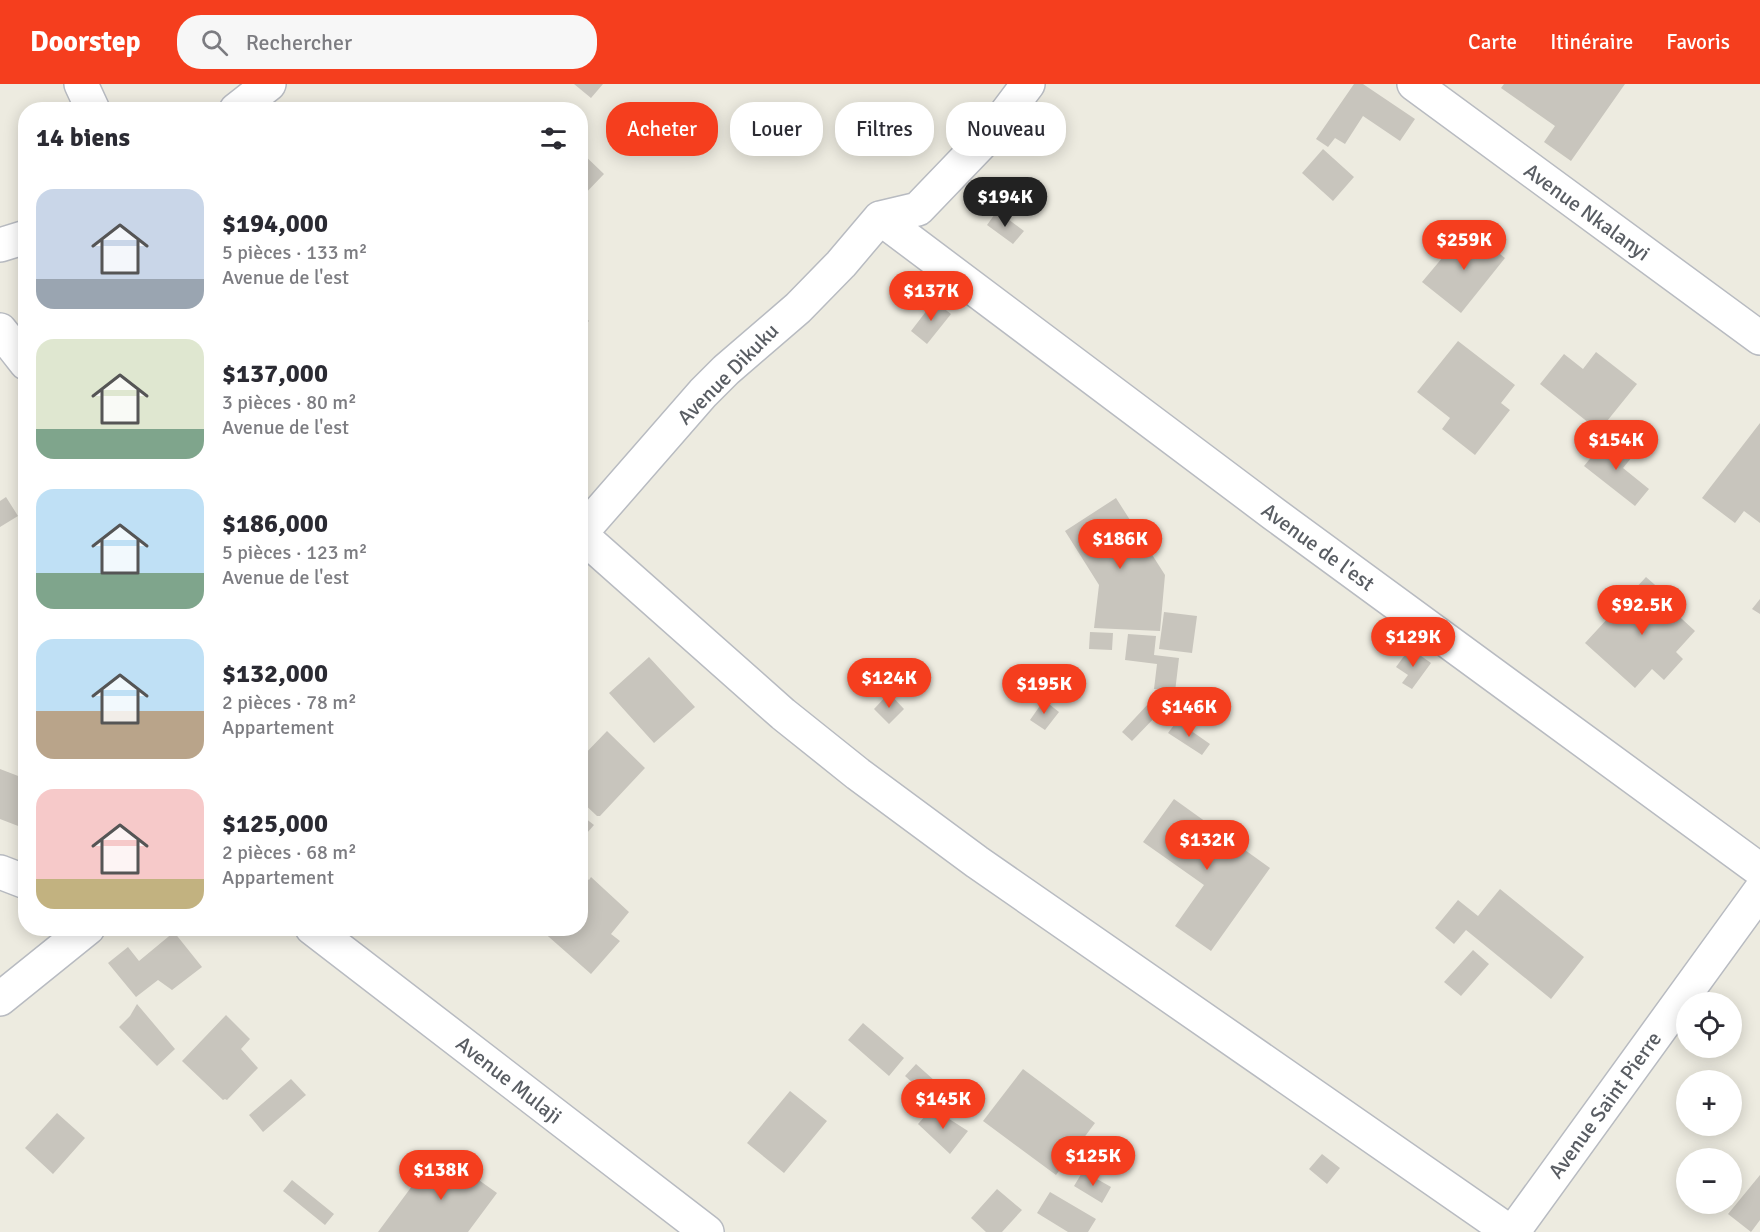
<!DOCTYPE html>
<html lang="fr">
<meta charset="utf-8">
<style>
body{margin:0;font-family:Signika,sans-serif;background:#f7f7f7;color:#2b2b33;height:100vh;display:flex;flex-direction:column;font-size:22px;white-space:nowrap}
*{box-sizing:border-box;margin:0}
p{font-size:20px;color:#7c7c81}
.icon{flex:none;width:33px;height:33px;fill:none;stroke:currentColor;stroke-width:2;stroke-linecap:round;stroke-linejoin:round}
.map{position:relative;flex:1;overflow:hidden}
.details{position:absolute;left:18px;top:18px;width:570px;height:834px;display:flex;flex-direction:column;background:#fff;border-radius:24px;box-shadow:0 3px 15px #0003}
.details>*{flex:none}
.top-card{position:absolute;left:606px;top:18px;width:570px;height:54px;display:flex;gap:12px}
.tools{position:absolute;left:1676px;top:908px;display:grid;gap:12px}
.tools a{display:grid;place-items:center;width:66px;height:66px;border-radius:50%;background:#fff;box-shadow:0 3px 15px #0003;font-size:30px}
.price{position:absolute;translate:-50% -51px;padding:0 14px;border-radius:21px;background:#f53e1e;color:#fff;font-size:20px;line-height:39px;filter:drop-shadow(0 2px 3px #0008)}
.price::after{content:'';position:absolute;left:50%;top:36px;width:18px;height:14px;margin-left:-9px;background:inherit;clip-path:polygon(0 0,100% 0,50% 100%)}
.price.selected{background:#222;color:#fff}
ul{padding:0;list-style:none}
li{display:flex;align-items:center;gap:18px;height:150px;padding:0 18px}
li span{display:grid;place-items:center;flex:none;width:168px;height:120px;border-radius:18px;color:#555}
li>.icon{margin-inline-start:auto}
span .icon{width:72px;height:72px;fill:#fffc;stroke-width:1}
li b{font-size:26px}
h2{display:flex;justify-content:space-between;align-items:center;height:72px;padding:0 18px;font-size:26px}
.tag{padding:0 21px;border-radius:24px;background:#fff;box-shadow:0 3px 15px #0003;font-size:21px;line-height:54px}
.tag.selected{background:#f53e1e;color:#fff}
header{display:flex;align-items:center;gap:36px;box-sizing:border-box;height:84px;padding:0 30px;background:#f53e1e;color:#fff}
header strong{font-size:28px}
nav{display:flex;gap:33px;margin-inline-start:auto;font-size:21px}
.search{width:420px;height:54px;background:#f7f7f7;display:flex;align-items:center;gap:15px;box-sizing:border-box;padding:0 21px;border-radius:24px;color:#7c7c81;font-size:22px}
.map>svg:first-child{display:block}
.building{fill:#c8c5bd}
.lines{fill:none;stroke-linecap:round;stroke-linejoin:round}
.minor-casing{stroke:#b8bbc1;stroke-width:36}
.minor{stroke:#fff;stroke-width:33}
.labels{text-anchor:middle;stroke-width:4.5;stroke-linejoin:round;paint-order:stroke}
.street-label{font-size:21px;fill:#595d63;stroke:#fff}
</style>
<header>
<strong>Doorstep</strong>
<div class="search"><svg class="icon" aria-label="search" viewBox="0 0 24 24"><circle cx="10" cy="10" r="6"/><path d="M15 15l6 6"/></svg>Rechercher</div>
<nav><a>Carte</a><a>Itinéraire</a><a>Favoris</a></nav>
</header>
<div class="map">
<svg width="1760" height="1148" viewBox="0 0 1760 1148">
<rect width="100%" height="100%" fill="#edebe0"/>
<path class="building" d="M 574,0 L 603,0 L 591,14 Z
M 1354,0 L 1363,0 L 1415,35 L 1400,57 L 1363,32 L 1345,60 L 1335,54 L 1328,63 L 1316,55 Z
M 1504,0 L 1625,0 L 1571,77 L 1544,58 L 1555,42 L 1501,4 Z
M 1053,23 L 1063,32 L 1043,54 L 1033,46 Z
M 1323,65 L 1354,93 L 1333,117 L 1302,89 Z
M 580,67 L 604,90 L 580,115 Z
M 997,127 L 1024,147 L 1013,160 L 987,141 Z
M 1471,147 L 1505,174 L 1461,229 L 1422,198 L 1453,161 L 1459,163 Z
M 934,217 L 951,230 L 927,260 L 911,247 Z
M 580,227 L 589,237 L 580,246 Z
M 1458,257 L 1515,301 L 1501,319 L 1510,326 L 1475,371 L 1442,345 L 1450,334 L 1417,308 Z
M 1596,268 L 1637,300 L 1599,347 L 1540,300 L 1564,270 L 1583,285 Z
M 1760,339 L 1760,439 L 1744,427 L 1735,439 L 1702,414 Z
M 1608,353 L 1632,373 L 1623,384 L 1649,405 L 1635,422 L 1584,382 Z
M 6,413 L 18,432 L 0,443 L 0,417 Z
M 1116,414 L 1165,491 L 1160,547 L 1094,544 L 1099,501 L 1065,447 Z
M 1646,493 L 1662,507 L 1657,512 L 1695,547 L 1676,568 L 1683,575 L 1664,596 L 1652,585 L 1635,604 L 1585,559 Z
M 1760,515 L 1760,530 L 1752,525 Z
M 1164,528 L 1197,532 L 1192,569 L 1159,565 Z
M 1090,548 L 1113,549 L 1112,566 L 1089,565 Z
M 1128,550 L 1156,552 L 1154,571 L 1179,574 L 1175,608 L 1154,605 L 1157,580 L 1125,576 Z
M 1410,564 L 1431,579 L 1412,605 L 1402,599 L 1408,591 L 1396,583 Z
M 649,573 L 695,623 L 654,659 L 609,609 Z
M 889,609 L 904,625 L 889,640 L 874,625 Z
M 1044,616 L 1059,628 L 1045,646 L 1030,636 Z
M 1149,619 L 1159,629 L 1132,657 L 1122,648 Z
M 1177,637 L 1210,660 L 1202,671 L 1168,649 Z
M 607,647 L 645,684 L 600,732 L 597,732 L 580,716 L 580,675 Z
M 0,685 L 26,695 L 26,745 L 0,735 Z
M 1174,715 L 1270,784 L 1211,867 L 1175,842 L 1204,801 L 1143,758 Z
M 580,730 L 594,741 L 580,757 Z
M 585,793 L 589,796 L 591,793 L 629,828 L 611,850 L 620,857 L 591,890 L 541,846 L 543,844 L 580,844 L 580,799 Z
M 1500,805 L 1584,873 L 1551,915 L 1466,846 L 1454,860 L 1435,844 L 1458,816 L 1478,832 Z
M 174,848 L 202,883 L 172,906 L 158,896 L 136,913 L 108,879 L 128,863 L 139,877 Z
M 1473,866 L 1489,880 L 1461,912 L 1444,898 Z
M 137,920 L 175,965 L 157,982 L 119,943 L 130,932 Z
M 226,931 L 250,955 L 241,965 L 258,984 L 227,1016 L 225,1015 L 223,1016 L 182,977 Z
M 863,939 L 904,974 L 889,992 L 848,956 Z
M 916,980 L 935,997 L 924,1009 L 905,992 Z
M 1023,985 L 1095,1039 L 1056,1091 L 983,1037 Z
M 291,995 L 306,1011 L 263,1048 L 249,1031 Z
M 790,1007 L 827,1037 L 784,1089 L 747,1059 Z
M 932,1024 L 968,1047 L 950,1070 L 918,1040 Z
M 57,1029 L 85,1054 L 53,1090 L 25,1064 Z
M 438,1067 L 497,1109 L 468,1148 L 378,1148 Z
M 1322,1070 L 1340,1084 L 1327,1100 L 1309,1085 Z
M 1083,1087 L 1111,1103 L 1102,1119 L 1074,1102 Z
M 1760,1091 L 1760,1136 L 1751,1148 L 1728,1130 Z
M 292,1096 L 334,1130 L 325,1141 L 283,1107 Z
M 997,1105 L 1022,1126 L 1002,1148 L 986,1148 L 971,1134 Z
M 1050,1108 L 1096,1135 L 1088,1148 L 1068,1148 L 1037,1129 Z"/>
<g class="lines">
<defs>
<path id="minor" d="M 81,0 L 93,26
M 1414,0 L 1760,254
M 236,26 L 269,0
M 880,134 L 1274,430 L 1760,786
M 880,134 L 918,125 L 992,48 L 1028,0
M 0,161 L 26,153
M 0,246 L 26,279
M 580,450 L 783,630 L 858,690 L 977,778 L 1510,1148
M 580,450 L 703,309 L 726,286 L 798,224 L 841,180 L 880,134
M 0,788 L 26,798
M 312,844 L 707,1148
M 0,915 L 88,844
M 1513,1148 L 1760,807"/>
</defs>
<use href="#minor" class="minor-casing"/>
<use href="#minor" class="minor"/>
</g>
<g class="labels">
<g class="street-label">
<text transform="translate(1587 128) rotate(36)" y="7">Avenue Nkalanyi</text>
<text transform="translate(728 290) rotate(-45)" y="7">Avenue Dikuku</text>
<text transform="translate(1318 463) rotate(36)" y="7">Avenue de l'est</text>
<text transform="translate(509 996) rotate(38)" y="7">Avenue Mulaji</text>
<text transform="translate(1605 1021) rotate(-54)" y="7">Avenue Saint Pierre</text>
</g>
</g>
</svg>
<div class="tools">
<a><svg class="icon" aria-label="locate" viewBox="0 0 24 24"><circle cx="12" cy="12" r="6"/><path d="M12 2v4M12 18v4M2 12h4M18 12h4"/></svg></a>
<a>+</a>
<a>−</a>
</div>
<b class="price selected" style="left:1005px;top:144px">$194K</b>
<b class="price" style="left:1464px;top:187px">$259K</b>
<b class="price" style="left:931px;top:238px">$137K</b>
<b class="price" style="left:1616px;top:387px">$154K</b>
<b class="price" style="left:1120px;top:486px">$186K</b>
<b class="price" style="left:1642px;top:552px">$92.5K</b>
<b class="price" style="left:1413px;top:584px">$129K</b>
<b class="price" style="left:889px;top:625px">$124K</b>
<b class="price" style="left:1044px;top:631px">$195K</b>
<b class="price" style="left:1189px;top:654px">$146K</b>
<b class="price" style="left:1207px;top:787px">$132K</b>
<b class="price" style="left:943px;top:1046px">$145K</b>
<b class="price" style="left:1093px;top:1103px">$125K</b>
<b class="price" style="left:441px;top:1117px">$138K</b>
<div class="top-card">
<a class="tag selected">Acheter</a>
<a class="tag">Louer</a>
<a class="tag">Filtres</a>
<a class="tag">Nouveau</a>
</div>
<section class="details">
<h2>14 biens<svg class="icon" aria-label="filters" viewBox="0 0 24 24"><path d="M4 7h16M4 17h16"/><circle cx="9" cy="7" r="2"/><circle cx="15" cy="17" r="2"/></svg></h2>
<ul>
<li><span style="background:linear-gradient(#c9d6e8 75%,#9aa5b1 0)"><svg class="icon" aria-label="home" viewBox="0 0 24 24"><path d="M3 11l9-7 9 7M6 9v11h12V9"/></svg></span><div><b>$194,000</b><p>5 pièces · 133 m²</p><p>Avenue de l'est</p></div></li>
<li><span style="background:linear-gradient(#dfe7d0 75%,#7fa58c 0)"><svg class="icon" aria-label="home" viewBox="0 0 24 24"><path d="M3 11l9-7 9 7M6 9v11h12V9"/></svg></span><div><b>$137,000</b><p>3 pièces · 80 m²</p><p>Avenue de l'est</p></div></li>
<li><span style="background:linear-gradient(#bfe0f5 70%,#7fa58c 0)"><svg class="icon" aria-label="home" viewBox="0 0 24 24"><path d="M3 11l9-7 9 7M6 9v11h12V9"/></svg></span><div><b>$186,000</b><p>5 pièces · 123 m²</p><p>Avenue de l'est</p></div></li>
<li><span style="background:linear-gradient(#bfe0f5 60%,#b9a48a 0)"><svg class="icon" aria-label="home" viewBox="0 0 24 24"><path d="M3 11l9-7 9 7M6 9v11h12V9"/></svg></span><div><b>$132,000</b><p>2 pièces · 78 m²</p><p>Appartement</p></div></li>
<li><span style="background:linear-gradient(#f6c9c9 75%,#c2b280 0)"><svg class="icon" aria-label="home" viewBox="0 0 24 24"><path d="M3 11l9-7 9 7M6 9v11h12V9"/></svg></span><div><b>$125,000</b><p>2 pièces · 68 m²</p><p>Appartement</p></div></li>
</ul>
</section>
</div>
